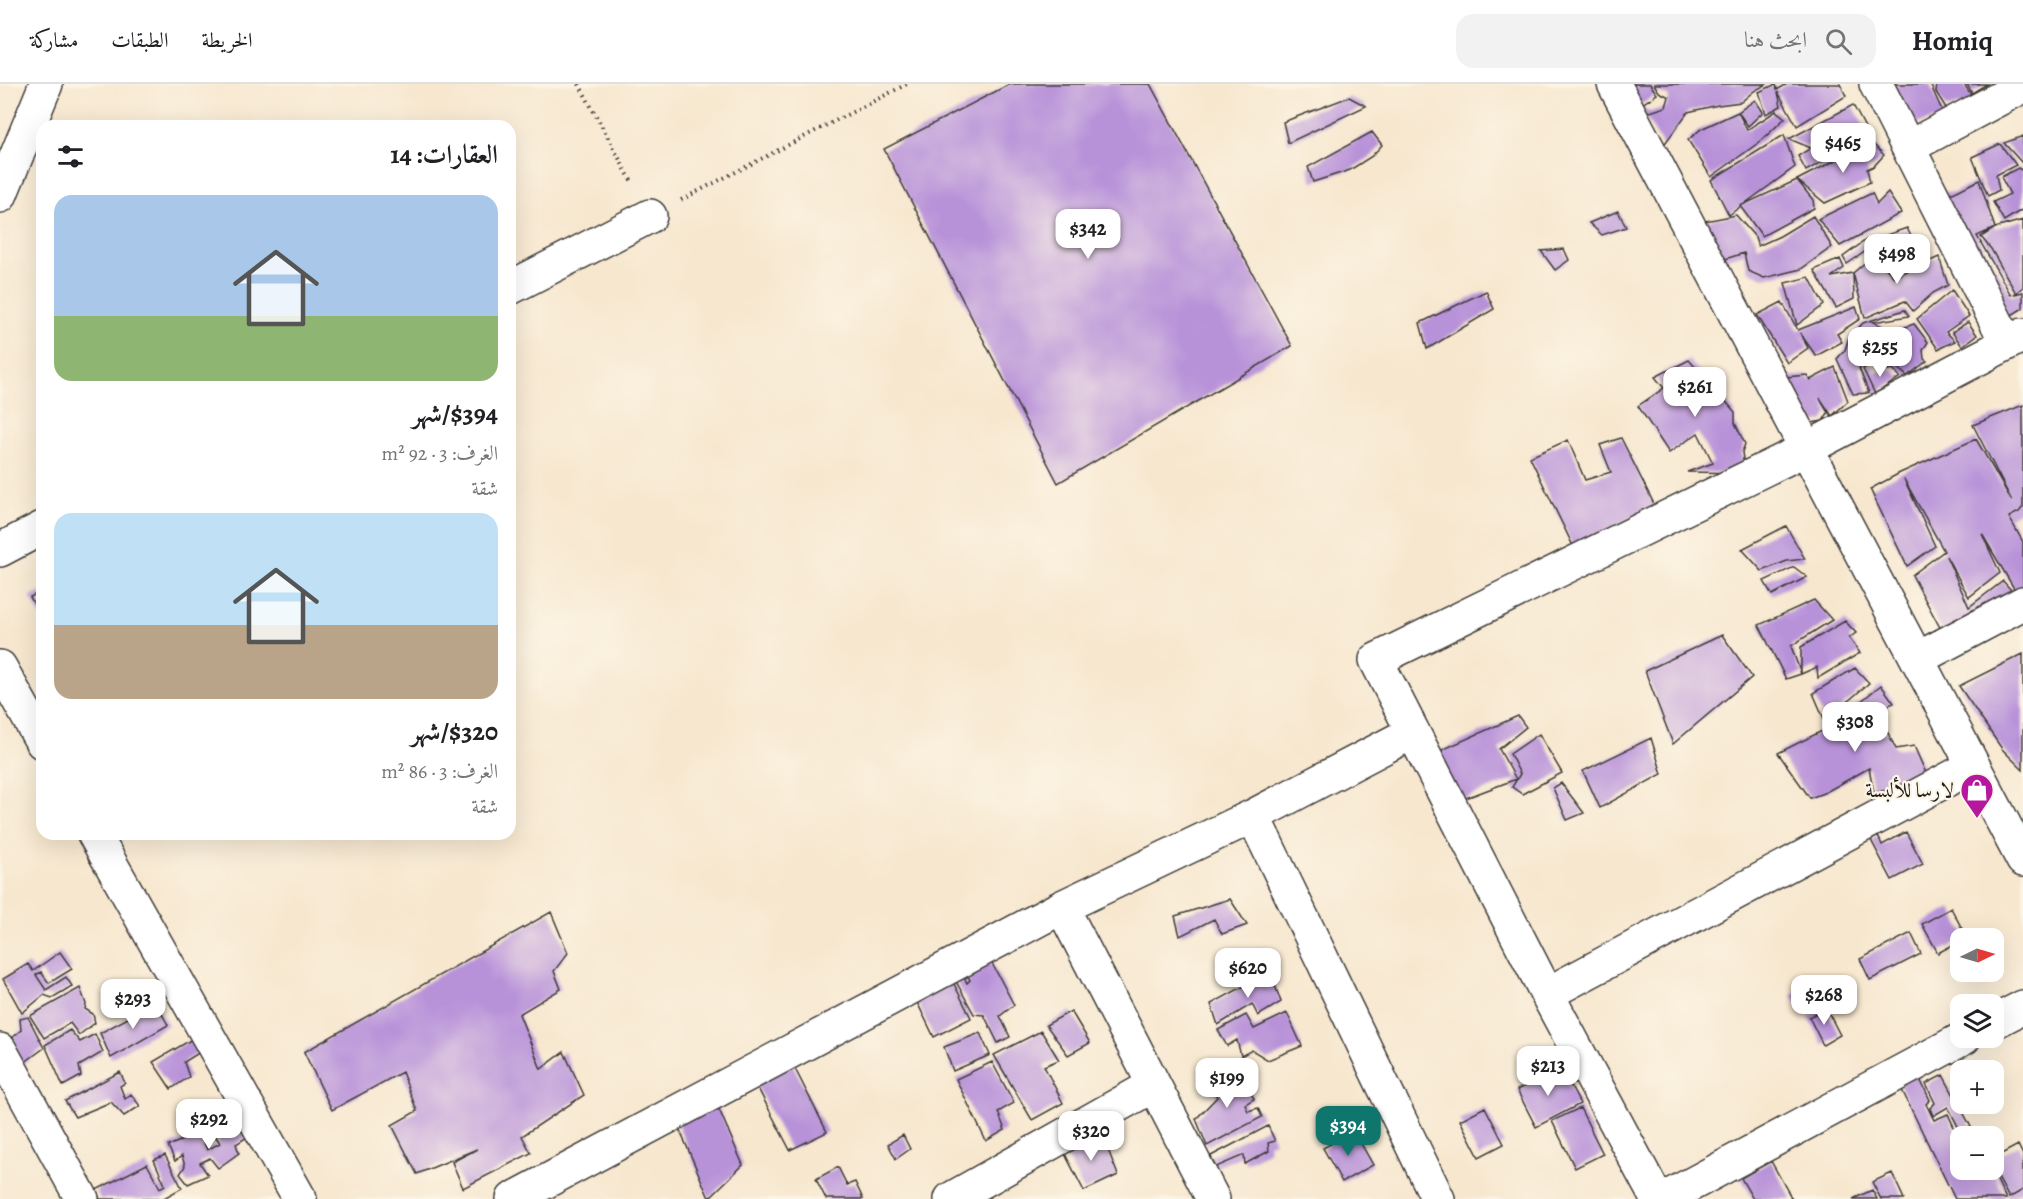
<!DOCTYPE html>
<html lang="ar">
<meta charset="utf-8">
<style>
body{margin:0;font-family:Alegreya,Amiri,serif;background:#f2f2f2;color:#202124;direction:rtl;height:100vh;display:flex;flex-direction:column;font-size:22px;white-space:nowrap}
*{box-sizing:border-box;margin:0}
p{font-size:20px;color:#757577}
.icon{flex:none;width:33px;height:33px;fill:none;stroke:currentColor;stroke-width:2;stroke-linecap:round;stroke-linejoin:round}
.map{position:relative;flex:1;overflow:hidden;direction:ltr}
.side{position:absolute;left:36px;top:36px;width:480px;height:720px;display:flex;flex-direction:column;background:#fff;border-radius:18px;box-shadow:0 6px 24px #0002;direction:rtl}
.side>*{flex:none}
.needle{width:39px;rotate:85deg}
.buttons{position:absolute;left:1950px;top:844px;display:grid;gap:12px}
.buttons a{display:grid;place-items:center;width:54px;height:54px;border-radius:12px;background:#fff;box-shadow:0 6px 24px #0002;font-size:30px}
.price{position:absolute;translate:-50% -51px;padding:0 14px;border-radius:12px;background:#fff;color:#222;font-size:20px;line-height:39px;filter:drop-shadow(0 2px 3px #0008)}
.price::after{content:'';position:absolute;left:50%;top:36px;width:18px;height:14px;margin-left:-9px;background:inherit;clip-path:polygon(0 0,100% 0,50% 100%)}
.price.active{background:#0f766e;color:#fff}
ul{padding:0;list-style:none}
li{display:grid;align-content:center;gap:12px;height:318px;padding:0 18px}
li span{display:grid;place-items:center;height:186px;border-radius:18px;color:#555}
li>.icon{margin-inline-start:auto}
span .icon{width:108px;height:108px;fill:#fffc;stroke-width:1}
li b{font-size:26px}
h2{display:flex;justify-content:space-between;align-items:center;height:72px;padding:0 18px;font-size:26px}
header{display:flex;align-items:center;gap:36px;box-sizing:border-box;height:84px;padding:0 30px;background:#fff;border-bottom:2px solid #e0e0e0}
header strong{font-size:28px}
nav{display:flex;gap:33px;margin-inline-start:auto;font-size:21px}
.search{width:420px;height:54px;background:#f2f2f2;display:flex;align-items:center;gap:15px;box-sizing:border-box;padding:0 21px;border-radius:18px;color:#757577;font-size:22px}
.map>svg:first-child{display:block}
.building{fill:#b892d9}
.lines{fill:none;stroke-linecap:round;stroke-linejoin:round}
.minor-casing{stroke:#3d3a37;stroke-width:36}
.path{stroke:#3d3a37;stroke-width:4;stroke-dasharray:1.5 4.5;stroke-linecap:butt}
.minor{stroke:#fff;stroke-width:33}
.labels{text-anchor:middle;stroke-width:4.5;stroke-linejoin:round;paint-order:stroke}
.poi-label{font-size:21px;fill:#1c1c1c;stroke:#fcf5e5;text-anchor:end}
</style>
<header>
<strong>Homiq</strong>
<div class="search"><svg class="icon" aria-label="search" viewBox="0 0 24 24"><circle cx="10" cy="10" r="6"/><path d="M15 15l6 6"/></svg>ابحث هنا</div>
<nav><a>الخريطة</a><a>الطبقات</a><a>مشاركة</a></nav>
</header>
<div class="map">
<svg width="2023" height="1115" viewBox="0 0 2023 1115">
<rect width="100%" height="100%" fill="#fcf5e5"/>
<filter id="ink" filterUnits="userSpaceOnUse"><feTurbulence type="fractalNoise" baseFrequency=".0167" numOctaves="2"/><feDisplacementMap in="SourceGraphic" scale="12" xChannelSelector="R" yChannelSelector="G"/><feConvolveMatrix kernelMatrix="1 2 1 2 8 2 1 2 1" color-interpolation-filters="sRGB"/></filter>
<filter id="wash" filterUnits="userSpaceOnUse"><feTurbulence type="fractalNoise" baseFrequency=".008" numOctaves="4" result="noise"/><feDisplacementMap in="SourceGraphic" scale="24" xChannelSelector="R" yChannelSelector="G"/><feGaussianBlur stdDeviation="1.35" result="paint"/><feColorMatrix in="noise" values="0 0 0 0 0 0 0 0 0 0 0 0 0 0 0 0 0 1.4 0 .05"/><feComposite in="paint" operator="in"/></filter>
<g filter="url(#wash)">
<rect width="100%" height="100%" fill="#f7e7cf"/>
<g id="blocks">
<path class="building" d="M 1010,0 L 1150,0 L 1292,262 L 1058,399 L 884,65 Z
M 1619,0 L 1650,0 L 1657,10 L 1639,22 Z
M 1654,0 L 1767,0 L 1754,7 L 1741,18 L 1718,21 L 1688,28 L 1663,62 L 1641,25 L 1650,28 L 1666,23 L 1669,13 L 1659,8 Z
M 1776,0 L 1777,6 L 1787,0 L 1840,0 L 1846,12 L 1797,42 L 1778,8 L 1781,22 L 1766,30 L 1759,8 Z
M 1882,0 L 1930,0 L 1945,33 L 1904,43 Z
M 1937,0 L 1964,0 L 1976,18 L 1946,24 L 1936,8 Z
M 1967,0 L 1987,0 L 1972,9 Z
M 1349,13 L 1366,22 L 1288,59 L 1283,38 Z
M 1755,16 L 1763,28 L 1748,42 L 1738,28 L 1747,46 L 1776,27 L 1785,34 L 1761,57 L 1711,93 L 1688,56 L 1701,45 L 1738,28 Z
M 1853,21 L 1869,51 L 1806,87 L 1798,72 L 1811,64 L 1789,55 Z
M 1372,48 L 1382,61 L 1372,72 L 1350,86 L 1313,98 L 1308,83 Z
M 1784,51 L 1795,83 L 1729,131 L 1711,96 Z
M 2023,52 L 2023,80 L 2004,59 Z
M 1871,58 L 1884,71 L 1874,82 L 1867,85 L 1870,98 L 1825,119 L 1797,96 Z
M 2000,60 L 2016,81 L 1996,91 L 1999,106 L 1988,112 L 1972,73 Z
M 2018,84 L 2023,87 L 2023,125 L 2004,137 L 1993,118 L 2010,110 L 2001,93 Z
M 1797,96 L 1813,116 L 1814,124 L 1762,152 L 1740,122 Z
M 1979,96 L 1995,144 L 2023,136 L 2023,203 L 2016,209 L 1991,165 L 1981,153 L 1995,144 L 1977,152 L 2011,211 L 2023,208 L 2023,224 L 2007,234 L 1937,106 L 1953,109 Z
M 1872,109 L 1877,120 L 1888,109 L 1901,129 L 1840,162 L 1818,135 Z
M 1618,127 L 1626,143 L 1602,151 L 1589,139 Z
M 1736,131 L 1755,153 L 1758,162 L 1780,152 L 1813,132 L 1832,163 L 1801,185 L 1764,194 L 1748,187 L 1744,169 L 1722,176 L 1705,137 Z
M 1907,144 L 1921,173 L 1893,183 L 1872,156 Z
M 1866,156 L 1869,165 L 1847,180 L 1843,173 Z
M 1564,165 L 1569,176 L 1555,186 L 1541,167 Z
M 1874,171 L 1894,193 L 1939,173 L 1948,201 L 1933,209 L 1913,227 L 1905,217 L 1865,234 L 1853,189 Z
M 1840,175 L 1844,184 L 1831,193 L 1853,189 L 1854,215 L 1836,224 L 1814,186 Z
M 1809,193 L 1824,221 L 1797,241 L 1785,199 Z
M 1952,206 L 1969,232 L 1946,248 L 1955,257 L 1938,265 L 1917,235 Z
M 1486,207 L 1494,225 L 1427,265 L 1420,239 Z
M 1782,218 L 1798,246 L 1856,223 L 1860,235 L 1837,250 L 1842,258 L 1816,272 L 1800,249 L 1808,264 L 1787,279 L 1757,231 Z
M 1905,226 L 1909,232 L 1873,238 L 1882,242 L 1886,250 L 1914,240 L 1928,258 L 1923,266 L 1924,275 L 1927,277 L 1907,292 L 1893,280 L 1879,285 L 1876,273 L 1859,284 L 1869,309 L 1853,310 L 1837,275 L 1845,266 L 1849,254 L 1863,239 Z
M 1968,238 L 1977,251 L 1962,262 L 1952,248 Z
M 1689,276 L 1735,328 L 1735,339 L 1745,360 L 1742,368 L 1745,389 L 1687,388 L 1713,379 L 1698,349 L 1669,369 L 1638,322 L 1664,304 L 1655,293 Z
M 1871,280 L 1876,288 L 1893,285 L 1900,293 L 1875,310 L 1863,285 Z
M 1835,283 L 1848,317 L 1832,332 L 1820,314 L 1828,329 L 1823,337 L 1805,340 L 1786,293 L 1807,291 L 1810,296 Z
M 2023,321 L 2023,423 L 2019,428 L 2009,433 L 2023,458 L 2023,507 L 2016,508 L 1982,450 L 2000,489 L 1969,513 L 1946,472 L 1969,523 L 2003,497 L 2019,515 L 1944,551 L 1912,491 L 1944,467 L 1904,395 L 1935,462 L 1907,482 L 1870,405 L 1900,389 L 1976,355 L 2012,417 L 1973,341 Z
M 1621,354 L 1655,422 L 1574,464 L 1530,373 L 1568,356 L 1585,396 L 1611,388 L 1600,361 Z
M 1786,442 L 1805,475 L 1787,477 L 1762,487 L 1742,465 Z
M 1794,483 L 1807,493 L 1772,511 L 1764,497 Z
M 42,507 L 42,535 L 30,513 Z
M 1814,516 L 1832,536 L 1791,562 L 1801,590 L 1786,595 L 1759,541 Z
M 1845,537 L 1856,549 L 1849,554 L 1860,569 L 1818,594 L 1817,583 L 1801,590 L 1801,563 Z
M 1722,551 L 1752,593 L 1673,660 L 1645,587 Z
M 2023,570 L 2023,686 L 2002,665 L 1959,602 Z
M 1855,584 L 1869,599 L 1825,637 L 1813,609 Z
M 1881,601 L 1894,619 L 1878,625 L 1884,636 L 1867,649 L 1888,649 L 1896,665 L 1914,662 L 1929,696 L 1874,709 L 1869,684 L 1826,708 L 1810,714 L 1778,669 L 1822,647 L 1844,649 L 1838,636 Z
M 1518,632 L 1526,643 L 1499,665 L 1516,695 L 1458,717 L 1435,669 Z
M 1539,650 L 1562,689 L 1522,710 L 1512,703 L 1520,690 L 1510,670 Z
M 1651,654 L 1662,690 L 1600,724 L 1583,687 Z
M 1561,699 L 1584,729 L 1567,736 L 1553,704 Z
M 1906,748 L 1923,780 L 1892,796 L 1871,756 L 1878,752 L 1882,761 Z
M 1230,815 L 1247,841 L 1222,850 L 1214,835 L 1180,852 L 1175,832 Z
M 1951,824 L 1967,854 L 1960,855 L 1960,857 L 1938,869 L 1922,840 Z
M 551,828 L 568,869 L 554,887 L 561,905 L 519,930 L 541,985 L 564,968 L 584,1011 L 522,1052 L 531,1069 L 463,1104 L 452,1078 L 477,1065 L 417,1090 L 392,1041 L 417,1027 L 402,988 L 332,1026 L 304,968 Z
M 1911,849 L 1921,870 L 1870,896 L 1860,875 Z
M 60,868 L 72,885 L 49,899 L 41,888 L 36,891 L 46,906 L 66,893 L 72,902 L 52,914 L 44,911 L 22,929 L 3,895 L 28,880 L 33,887 Z
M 986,868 L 1014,921 L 1000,932 L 1010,953 L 998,959 L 984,931 L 974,930 L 953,892 L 960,887 L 967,899 L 970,896 L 964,884 Z
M 1270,888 L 1281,918 L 1258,932 L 1252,920 L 1218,941 L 1211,920 Z
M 1816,897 L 1825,912 L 1801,926 L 1792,911 Z
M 953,898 L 971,934 L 934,953 L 916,916 Z
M 80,904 L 86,920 L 85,925 L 93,930 L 95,939 L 79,951 L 70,939 L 44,954 L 30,932 Z
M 156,919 L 168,941 L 111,974 L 100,949 Z
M 1826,924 L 1840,951 L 1823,961 L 1809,933 Z
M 1071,927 L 1090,959 L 1068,971 L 1046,941 Z
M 1287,929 L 1302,962 L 1268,976 L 1252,966 L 1241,972 L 1237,956 L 1227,962 L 1218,946 L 1246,931 L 1254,945 Z
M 28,933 L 44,964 L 21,981 L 13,953 L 21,946 L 20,935 Z
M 70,946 L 80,958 L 95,950 L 103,968 L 79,982 L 81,992 L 63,1002 L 45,961 Z
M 1041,947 L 1059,976 L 1044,982 L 1063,1019 L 1032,1036 L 994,971 Z
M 980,949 L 990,971 L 953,987 L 944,963 Z
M 199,951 L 205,965 L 184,978 L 189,993 L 171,1005 L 153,978 Z
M 787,969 L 827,1048 L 790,1066 L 750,989 Z
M 992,978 L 1014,1019 L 998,1028 L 1005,1046 L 986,1057 L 956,995 Z
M 1238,984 L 1254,1015 L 1245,1020 L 1248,1027 L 1258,1024 L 1262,1033 L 1207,1062 L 1196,1035 L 1217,1013 L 1211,1000 Z
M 1561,984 L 1580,1020 L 1536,1043 L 1517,1006 Z
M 1916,987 L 1930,1016 L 1926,1020 L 1934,1036 L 1948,1030 L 1958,1052 L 1973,1045 L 1977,1053 L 1960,1053 L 1960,1086 L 1992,1086 L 2006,1115 L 1955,1115 L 1900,1002 Z
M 120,988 L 125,999 L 120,1002 L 125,1015 L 131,1010 L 140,1022 L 124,1032 L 111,1018 L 75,1033 L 65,1017 Z
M 1943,991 L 1971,1043 L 1961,1048 L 1948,1023 L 1933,1032 L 1930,1024 L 1935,1019 L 1926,1000 Z
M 712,1009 L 743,1081 L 709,1114 L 673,1030 Z
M 1485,1023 L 1504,1060 L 1479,1073 L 1460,1036 Z
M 1580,1024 L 1603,1070 L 1575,1084 L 1552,1037 Z
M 241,1036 L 252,1050 L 236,1060 L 239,1069 L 218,1084 L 210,1074 L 200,1079 L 208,1091 L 188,1100 L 180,1090 L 185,1082 L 182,1072 L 175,1077 L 168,1062 L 200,1049 L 207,1066 L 220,1059 L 211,1045 Z
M 1268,1042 L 1275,1057 L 1268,1059 L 1269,1067 L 1245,1080 L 1244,1071 L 1214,1084 L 1211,1072 Z
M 1354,1047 L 1373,1081 L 1342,1098 L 1323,1064 Z
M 1101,1048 L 1118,1091 L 1084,1107 L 1063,1066 Z
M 903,1051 L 910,1065 L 896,1075 L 888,1060 Z
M 2018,1061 L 2023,1071 L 2023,1106 L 2009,1114 L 1994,1086 L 1994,1074 Z
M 165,1071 L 182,1104 L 162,1115 L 100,1115 L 96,1106 L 147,1080 L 160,1104 L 165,1101 L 154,1076 Z
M 1771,1077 L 1792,1115 L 1753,1115 L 1741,1094 Z
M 838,1083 L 847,1101 L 855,1098 L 863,1115 L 826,1115 L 816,1095 Z
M 1892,1089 L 1904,1115 L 1881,1115 L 1872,1098 Z
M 1872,1106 L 1877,1115 L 1853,1115 Z"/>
</g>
</g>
<g filter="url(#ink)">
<use href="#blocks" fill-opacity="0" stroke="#3d3a37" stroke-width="1.5"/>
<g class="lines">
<defs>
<path id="minor" d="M 1614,0 L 2023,776
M 1876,0 L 2007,259
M 1909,63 L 2023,2
M 0,112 L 46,0
M 510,204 L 650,132
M 0,466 L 42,444
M 1917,575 L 2023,519
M 0,583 L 42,658
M 1253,732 L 1438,1115
M 94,750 L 300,1115
M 1062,823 L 1213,1115
M 1547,910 L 1376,576 L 1806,365 L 2023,251
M 1994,938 L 2023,923
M 0,966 L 82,1115
M 513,1115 L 1062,823 L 1253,732 L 1413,648
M 951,1115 L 1154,1001
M 1657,1115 L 1547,910 L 1973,682
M 1664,1115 L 1964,954"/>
</defs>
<use href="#minor" class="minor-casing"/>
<path class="path" d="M 579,0 L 633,100
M 681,116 L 907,0"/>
<use href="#minor" class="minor"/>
</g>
</g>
<defs>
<symbol id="shop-pin" viewBox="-11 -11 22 30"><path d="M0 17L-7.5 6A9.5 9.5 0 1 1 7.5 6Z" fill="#b5179e" stroke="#fcf5e5"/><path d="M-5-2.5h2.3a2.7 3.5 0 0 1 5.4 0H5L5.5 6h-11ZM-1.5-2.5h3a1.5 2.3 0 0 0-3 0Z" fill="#fff"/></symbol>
</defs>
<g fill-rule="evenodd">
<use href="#shop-pin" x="1958" y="687" width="38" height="52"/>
</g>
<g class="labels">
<g class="poi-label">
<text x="1954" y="713">لارسا للألبسة</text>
</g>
</g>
</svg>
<div class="buttons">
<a><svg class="needle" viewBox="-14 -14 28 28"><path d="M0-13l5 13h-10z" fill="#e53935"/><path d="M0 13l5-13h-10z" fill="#757577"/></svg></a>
<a><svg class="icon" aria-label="layers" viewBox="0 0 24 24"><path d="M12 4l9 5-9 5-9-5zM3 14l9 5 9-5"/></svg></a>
<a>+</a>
<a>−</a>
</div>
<b class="price" style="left:1843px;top:90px">$465</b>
<b class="price" style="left:1088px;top:176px">$342</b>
<b class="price" style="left:1897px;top:201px">$498</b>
<b class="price" style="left:1880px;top:294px">$255</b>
<b class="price" style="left:1695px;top:334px">$261</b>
<b class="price" style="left:1855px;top:669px">$308</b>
<b class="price" style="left:1248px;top:915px">$620</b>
<b class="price" style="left:1824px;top:942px">$268</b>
<b class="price" style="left:133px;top:946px">$293</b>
<b class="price" style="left:1548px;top:1013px">$213</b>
<b class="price" style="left:1227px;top:1025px">$199</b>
<b class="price" style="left:209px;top:1066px">$292</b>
<b class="price active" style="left:1348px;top:1073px">$394</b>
<b class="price" style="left:1091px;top:1078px">$320</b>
<section class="side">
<h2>العقارات: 14<svg class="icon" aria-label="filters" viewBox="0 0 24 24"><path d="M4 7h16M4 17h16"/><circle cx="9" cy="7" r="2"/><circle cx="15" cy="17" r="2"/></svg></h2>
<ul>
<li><span style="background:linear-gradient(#a9c7e8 65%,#8fb573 0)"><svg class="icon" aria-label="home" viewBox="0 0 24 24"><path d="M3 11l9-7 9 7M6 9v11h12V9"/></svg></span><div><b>$394/شهر</b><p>الغرف: 3 · 92 m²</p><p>شقة</p></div></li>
<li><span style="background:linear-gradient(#bfe0f5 60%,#b9a48a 0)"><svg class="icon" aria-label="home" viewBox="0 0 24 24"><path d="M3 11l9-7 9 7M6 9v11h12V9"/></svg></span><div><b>$320/شهر</b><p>الغرف: 3 · 86 m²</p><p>شقة</p></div></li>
</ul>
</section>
</div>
